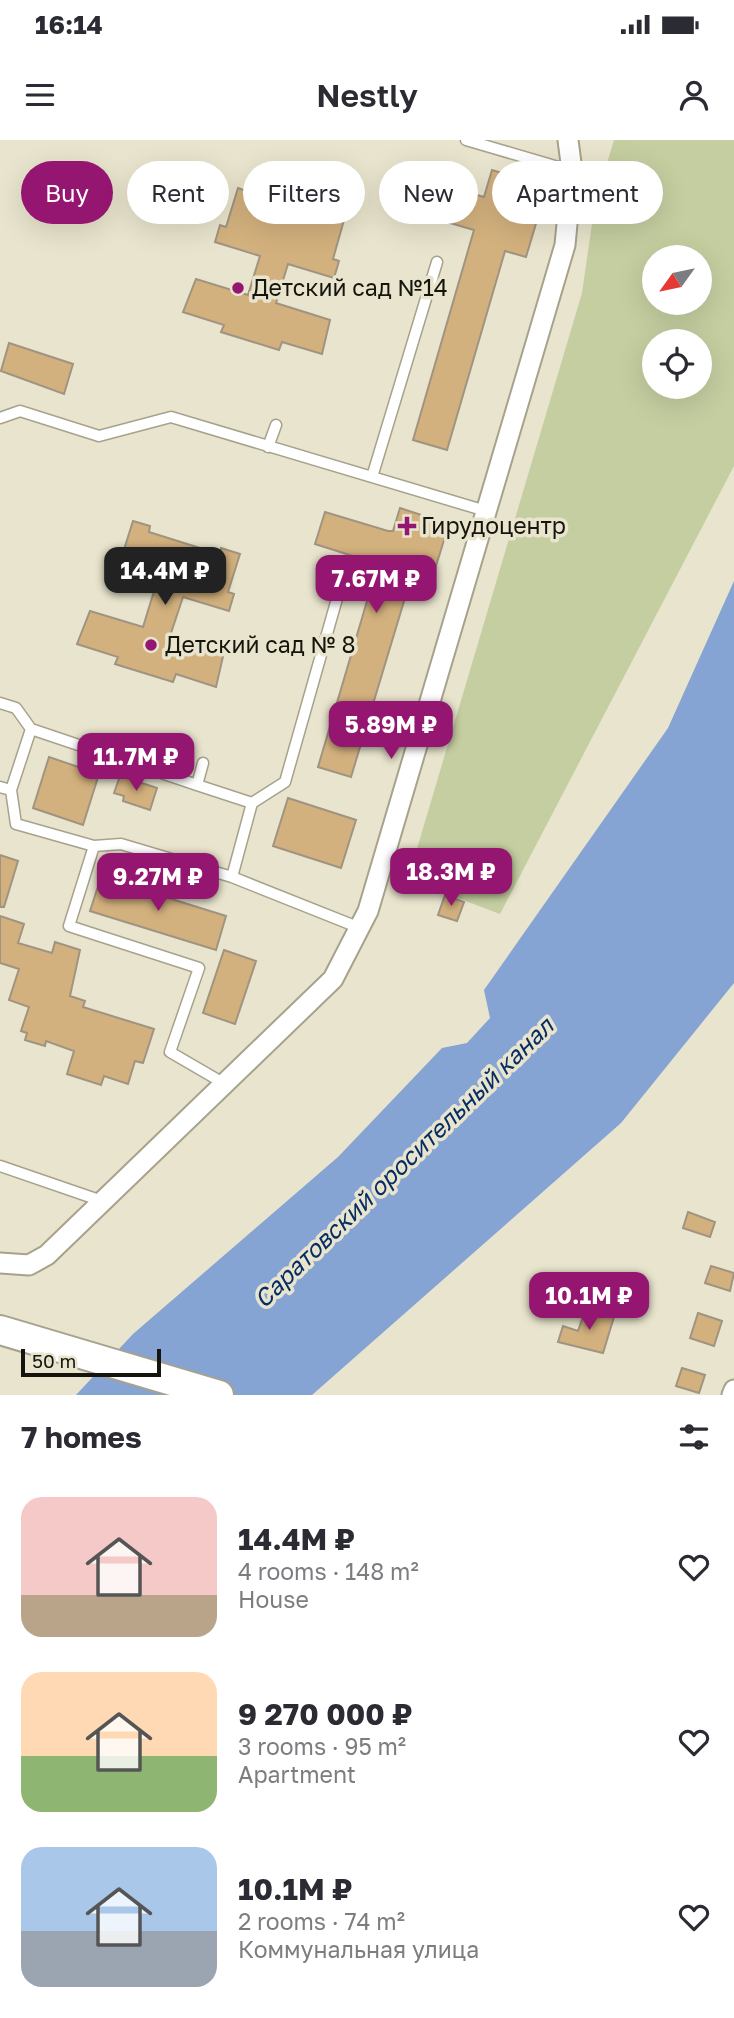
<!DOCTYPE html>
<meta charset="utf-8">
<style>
body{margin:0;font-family:"Golos Text",sans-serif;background:#f7f7f7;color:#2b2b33;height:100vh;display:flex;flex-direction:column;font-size:26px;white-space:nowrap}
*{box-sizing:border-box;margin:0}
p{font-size:23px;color:#7c7c81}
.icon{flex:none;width:38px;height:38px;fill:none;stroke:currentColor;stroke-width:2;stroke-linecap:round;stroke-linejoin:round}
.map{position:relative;height:1255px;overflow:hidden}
.side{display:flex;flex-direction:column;background:#fff;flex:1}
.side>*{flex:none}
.banner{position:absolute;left:21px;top:21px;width:693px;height:63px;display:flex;gap:14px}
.needle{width:46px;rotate:237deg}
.fabs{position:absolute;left:642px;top:105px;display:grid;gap:14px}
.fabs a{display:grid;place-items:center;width:70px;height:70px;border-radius:50%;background:#fff;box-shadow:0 7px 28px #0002;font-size:35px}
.scale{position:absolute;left:21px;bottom:18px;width:140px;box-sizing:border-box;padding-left:7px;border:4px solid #16150d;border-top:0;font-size:19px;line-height:24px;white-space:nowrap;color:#16150d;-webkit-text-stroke:5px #e8e4cd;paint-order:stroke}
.price{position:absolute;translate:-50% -60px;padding:0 16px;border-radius:14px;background:#941671;color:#fff;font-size:23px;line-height:46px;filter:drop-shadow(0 2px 4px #0008)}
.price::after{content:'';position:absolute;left:50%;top:42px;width:21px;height:16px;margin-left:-10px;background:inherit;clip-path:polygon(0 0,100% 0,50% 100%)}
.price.active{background:#222;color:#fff}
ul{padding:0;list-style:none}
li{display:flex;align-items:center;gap:21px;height:175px;padding:0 21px}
li span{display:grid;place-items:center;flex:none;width:196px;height:140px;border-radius:21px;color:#555}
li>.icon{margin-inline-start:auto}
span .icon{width:84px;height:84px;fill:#fffc;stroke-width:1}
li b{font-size:30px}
h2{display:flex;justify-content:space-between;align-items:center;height:84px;padding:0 21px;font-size:30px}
.chip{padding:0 24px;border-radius:32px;background:#fff;box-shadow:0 7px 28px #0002;font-size:24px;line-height:63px}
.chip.active{background:#941671;color:#fff}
.status{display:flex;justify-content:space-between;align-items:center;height:49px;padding:0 35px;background:#fff;direction:ltr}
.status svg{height:19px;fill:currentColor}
header{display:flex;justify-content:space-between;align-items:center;height:91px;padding:0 21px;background:#fff;font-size:32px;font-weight:600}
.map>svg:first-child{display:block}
.green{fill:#c4cea0;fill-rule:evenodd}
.water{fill:#85a3d3}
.building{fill:#d3b17e;stroke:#a09481;stroke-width:2}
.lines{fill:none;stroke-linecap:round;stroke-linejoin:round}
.service-casing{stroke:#a6a28c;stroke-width:13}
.minor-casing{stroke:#a6a28c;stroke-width:23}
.secondary-casing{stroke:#a6a28c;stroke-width:32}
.service{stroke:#fff;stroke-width:10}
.minor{stroke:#fff;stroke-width:19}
.secondary{stroke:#fff;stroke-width:28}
.poi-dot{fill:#941671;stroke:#e8e4cd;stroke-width:2.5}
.labels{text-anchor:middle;stroke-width:7;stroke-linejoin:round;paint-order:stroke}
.poi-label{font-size:23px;fill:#16150d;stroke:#e8e4cd;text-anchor:start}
.water-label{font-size:24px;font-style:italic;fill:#072d65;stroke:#e8e4cd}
</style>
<div class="status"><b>16:14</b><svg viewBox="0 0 49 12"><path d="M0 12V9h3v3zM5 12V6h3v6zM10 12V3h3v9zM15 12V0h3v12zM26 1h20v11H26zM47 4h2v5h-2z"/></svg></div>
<header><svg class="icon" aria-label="menu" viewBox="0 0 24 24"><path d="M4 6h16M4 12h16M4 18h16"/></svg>Nestly<svg class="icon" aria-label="person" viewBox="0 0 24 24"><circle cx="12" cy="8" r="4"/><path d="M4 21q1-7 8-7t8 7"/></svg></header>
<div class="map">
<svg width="734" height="1255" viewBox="0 0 734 1255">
<rect width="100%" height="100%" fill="#e8e4cd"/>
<path class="green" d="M 614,0 L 734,0 L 734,326 L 500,774 L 408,739 L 582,153 L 595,63 ZM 654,117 L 700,117 L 700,163 L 654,163 ZM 654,201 L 700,201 L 700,247 L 654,247 Z"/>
<path class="water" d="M 734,441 L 734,843 L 621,983 L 312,1255 L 76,1255 L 133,1194 L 338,1017 L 442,908 L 467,903 L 490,878 L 484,850 L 668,588 Z"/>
<path class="building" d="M 492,30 L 547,47 L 526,117 L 505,111 L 447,310 L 413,300 L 474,90 L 409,71 L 419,38 L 484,57 Z
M 238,48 L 255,54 L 253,60 L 300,74 L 324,81 L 326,75 L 344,80 L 333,119 L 339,121 L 334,138 L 288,124 L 276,163 L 330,180 L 322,214 L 282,202 L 279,210 L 221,192 L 224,185 L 183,172 L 196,139 L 248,155 L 260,116 L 215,102 L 220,85 L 226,87 Z
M 9,203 L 73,224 L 64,254 L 1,231 Z
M 400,368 L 449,384 L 427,455 L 408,448 L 351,637 L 318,627 L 378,424 L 315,404 L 325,372 L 388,391 L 393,391 Z
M 133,381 L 150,386 L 149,392 L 219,414 L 221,408 L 240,414 L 228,452 L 234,454 L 229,471 L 183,457 L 170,496 L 224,512 L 216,547 L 176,534 L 173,542 L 115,524 L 118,517 L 77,504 L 90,471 L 143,487 L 155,448 L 110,434 L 115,417 L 121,419 Z
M 49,617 L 99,634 L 83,685 L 33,668 Z
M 120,636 L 157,648 L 150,670 L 123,661 L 124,656 L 114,653 Z
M 288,658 L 356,680 L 341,728 L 273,706 Z
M 0,715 L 18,721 L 4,767 L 0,767 Z
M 101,737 L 226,776 L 216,810 L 90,771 Z
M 445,755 L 464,762 L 457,781 L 438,775 Z
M 0,776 L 24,784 L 18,803 L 52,813 L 55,802 L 80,810 L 70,856 L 85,861 L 83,867 L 154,889 L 143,923 L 135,921 L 128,944 L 104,936 L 101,945 L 67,934 L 74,911 L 46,901 L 45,906 L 25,900 L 27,893 L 21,891 L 29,867 L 9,860 L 19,829 L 0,823 Z
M 224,810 L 256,821 L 235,884 L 203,873 Z
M 688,1072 L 715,1082 L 710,1097 L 683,1088 Z
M 711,1126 L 734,1133 L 730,1151 L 705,1143 Z
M 586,1168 L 614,1177 L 603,1213 L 558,1202 L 563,1186 L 578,1191 Z
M 698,1173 L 722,1181 L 714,1206 L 690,1198 Z
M 682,1228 L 705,1235 L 699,1253 L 676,1246 Z"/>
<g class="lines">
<defs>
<path id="service" d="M 466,0 L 572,31
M 0,278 L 20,271 L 99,296 L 171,277 L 486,371
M 268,307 L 276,285
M 372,337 L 437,122
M 0,563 L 16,568 L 31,589 L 197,645
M 203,623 L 197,645 L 252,663 L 232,737
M 0,647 L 11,650 L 16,684 L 94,706 L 121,704 L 232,737 L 360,788
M 11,650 L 31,589
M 252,663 L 285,642 L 338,455
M 94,706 L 69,786 L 199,828 L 170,912 L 225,944
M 0,1026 L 102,1061"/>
<path id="minor" d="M 0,1123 L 29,1125 L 47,1115 L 333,839 L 368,771 L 565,105 L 572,31 L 568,0
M 732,1255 L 734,1250"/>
<path id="secondary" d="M 0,1190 L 219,1255"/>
</defs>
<use href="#service" class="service-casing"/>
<use href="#minor" class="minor-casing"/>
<use href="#secondary" class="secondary-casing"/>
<use href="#service" class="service"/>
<use href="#minor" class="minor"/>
<use href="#secondary" class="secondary"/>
</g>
<g class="poi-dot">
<circle cx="238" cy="148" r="7"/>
<path d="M403.5 375.5h7v7h7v7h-7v7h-7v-7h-7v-7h7z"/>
<circle cx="151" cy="505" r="7"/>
</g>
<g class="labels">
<g class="poi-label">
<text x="252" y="156">Детский сад №14</text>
<text x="421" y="394">Гирудоцентр</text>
<text x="165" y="513">Детский сад № 8</text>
</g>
<g class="water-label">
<text transform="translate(404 1023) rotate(-44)" y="8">Саратовский оросительный канал</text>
</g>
</g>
</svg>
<div class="fabs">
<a><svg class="needle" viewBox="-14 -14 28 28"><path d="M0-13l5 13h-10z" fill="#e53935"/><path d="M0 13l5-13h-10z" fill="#7c7c81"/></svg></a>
<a><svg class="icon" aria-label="locate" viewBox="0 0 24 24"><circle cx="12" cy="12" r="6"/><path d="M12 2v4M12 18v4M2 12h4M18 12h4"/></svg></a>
</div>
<div class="scale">50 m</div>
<b class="price active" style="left:165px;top:467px">14.4M ₽</b>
<b class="price" style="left:376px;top:475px">7.67M ₽</b>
<b class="price" style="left:391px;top:621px">5.89M ₽</b>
<b class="price" style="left:136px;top:653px">11.7M ₽</b>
<b class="price" style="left:451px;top:768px">18.3M ₽</b>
<b class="price" style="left:158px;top:773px">9.27M ₽</b>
<b class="price" style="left:589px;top:1192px">10.1M ₽</b>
<div class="banner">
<a class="chip active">Buy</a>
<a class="chip">Rent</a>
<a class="chip">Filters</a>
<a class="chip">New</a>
<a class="chip">Apartment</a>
</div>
</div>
<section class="side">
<h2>7 homes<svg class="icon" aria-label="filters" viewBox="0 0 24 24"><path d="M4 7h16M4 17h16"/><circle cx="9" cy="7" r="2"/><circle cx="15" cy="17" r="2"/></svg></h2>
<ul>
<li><span style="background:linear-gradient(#f6c9c9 70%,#b9a48a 0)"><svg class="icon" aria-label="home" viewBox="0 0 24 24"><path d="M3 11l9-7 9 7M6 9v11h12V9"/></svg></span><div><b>14.4M ₽</b><p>4 rooms · 148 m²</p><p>House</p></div><svg class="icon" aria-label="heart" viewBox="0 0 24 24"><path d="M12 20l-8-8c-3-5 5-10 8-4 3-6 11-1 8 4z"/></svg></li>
<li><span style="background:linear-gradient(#ffd9b3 60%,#8fb573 0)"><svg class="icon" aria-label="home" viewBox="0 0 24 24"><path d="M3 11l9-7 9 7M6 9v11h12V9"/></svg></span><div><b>9 270 000 ₽</b><p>3 rooms · 95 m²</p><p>Apartment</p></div><svg class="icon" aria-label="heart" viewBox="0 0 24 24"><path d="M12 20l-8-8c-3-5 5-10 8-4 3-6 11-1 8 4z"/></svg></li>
<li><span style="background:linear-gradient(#a9c7e8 60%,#9aa5b1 0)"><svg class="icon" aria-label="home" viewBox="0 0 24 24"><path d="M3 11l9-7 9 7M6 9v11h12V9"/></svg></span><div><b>10.1M ₽</b><p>2 rooms · 74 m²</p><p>Коммунальная улица</p></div><svg class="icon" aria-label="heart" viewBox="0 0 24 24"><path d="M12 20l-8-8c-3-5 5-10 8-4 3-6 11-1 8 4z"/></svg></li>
</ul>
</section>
